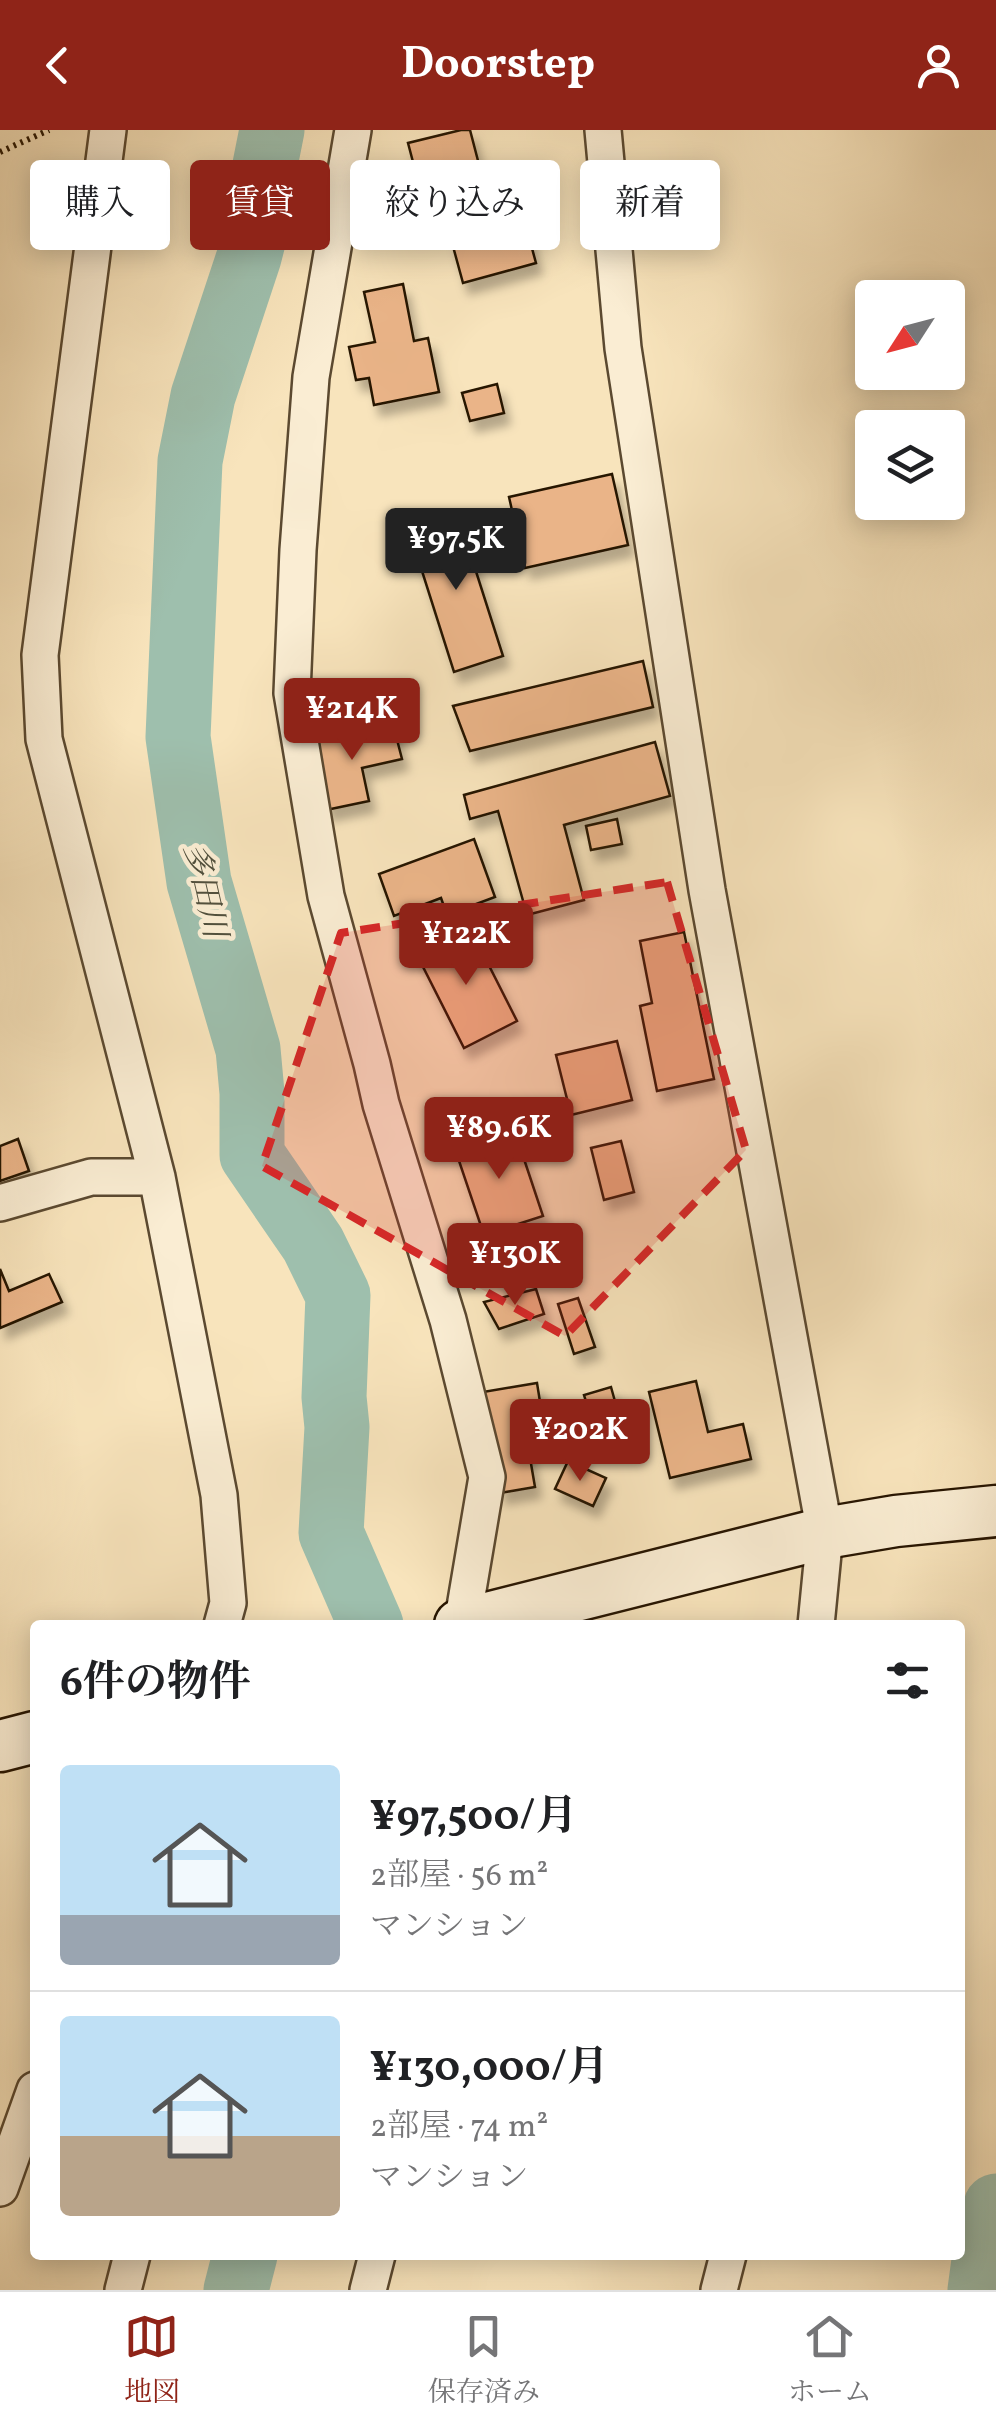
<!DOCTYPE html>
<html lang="ja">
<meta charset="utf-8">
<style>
body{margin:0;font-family:Vollkorn,"Noto Serif JP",serif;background:#f2f2f2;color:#202124;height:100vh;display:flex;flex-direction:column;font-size:38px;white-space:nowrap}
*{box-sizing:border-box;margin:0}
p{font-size:32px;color:#757577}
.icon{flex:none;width:55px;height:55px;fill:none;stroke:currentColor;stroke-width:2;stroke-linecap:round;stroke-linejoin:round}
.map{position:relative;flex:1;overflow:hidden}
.panel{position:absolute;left:30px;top:1490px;width:935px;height:640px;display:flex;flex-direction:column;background:#fff;border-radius:10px;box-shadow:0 5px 25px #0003}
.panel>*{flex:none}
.banner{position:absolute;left:30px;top:30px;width:938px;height:90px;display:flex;gap:20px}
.needle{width:65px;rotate:234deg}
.buttons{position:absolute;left:855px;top:150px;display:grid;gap:20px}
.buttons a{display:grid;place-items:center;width:110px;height:110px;border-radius:10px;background:#fff;box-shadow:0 5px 25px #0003;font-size:50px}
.price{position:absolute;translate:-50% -85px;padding:0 22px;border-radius:10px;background:#8f2418;color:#fff;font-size:32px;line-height:65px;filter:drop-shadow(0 2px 5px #0008)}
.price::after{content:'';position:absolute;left:50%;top:60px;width:30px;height:22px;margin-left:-15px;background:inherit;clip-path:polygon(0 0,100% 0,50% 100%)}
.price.current{background:#222;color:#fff}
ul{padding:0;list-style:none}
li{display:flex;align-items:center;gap:30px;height:250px;padding:0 30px}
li+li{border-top:2px solid #e0e0e0}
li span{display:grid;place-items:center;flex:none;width:280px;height:200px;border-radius:10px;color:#555}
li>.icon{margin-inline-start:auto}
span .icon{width:120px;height:120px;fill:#fffc;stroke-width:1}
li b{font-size:42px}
h2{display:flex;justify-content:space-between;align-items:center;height:120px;padding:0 30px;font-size:42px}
.tag{padding:0 35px;border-radius:10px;background:#fff;box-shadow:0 5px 25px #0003;font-size:35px;line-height:90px}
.tag.current{background:#8f2418;color:#fff}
header{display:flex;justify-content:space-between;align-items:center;height:130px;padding:0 30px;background:#8f2418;color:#fff;font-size:45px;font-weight:700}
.dock{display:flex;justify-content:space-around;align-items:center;height:140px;border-top:2px solid #e0e0e0;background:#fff;font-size:28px;color:#757577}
.dock a{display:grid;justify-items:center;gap:5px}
.dock .current{color:#8f2418}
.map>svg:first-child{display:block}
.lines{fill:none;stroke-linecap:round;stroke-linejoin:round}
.river{stroke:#9ebfad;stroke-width:65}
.building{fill:#eab488;stroke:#271501;stroke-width:2.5;filter:url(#shadow)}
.street-casing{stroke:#5b4930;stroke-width:40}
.secondary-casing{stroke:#271501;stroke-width:55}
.path{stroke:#271501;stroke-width:6;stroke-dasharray:2.5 5;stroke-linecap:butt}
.street{stroke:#faedd3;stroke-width:35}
.secondary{stroke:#faedd3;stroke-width:50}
.marked{fill:#d62828;fill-opacity:0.2;stroke:#d62828;stroke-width:8;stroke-dasharray:20 12;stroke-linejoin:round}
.labels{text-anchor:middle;stroke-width:9;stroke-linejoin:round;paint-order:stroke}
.water-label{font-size:32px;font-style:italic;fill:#51503d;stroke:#faedd3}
</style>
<header><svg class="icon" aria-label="back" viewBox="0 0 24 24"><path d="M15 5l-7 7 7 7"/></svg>Doorstep<svg class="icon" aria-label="person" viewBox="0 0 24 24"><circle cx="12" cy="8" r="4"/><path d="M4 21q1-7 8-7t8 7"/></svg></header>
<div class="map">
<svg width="996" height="2160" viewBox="0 0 996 2160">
<defs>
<filter id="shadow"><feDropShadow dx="6" dy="11" stdDeviation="5" flood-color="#0004"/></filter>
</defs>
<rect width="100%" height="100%" fill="#f8e4bc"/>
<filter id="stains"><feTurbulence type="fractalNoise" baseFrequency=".002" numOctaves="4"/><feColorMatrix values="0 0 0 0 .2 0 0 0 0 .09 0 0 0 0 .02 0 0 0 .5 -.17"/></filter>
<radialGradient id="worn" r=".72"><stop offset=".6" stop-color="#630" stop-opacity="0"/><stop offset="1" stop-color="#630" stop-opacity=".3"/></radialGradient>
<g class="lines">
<path class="river" d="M 272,0 L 265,35 L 260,84 L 249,127 L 203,266 L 190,331 L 178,607 L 199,752 L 248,919 L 252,963 L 252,1025 L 313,1114 L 338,1165 L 334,1267 L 337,1297 L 331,1403 L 371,1495
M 236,2160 L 245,2125
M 980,2160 L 985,2123 L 996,2076"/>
</g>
<path class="building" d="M 461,0 L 470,0 L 489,73 L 428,89 L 408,13 Z
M 524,89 L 536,133 L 463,153 L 451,109 Z
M 403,154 L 414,211 L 428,208 L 439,262 L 374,275 L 369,248 L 356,250 L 349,217 L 375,212 L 364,162 Z
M 497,254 L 504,283 L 470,291 L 462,263 Z
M 612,344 L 628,415 L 525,438 L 509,367 Z
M 458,385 L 503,526 L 454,542 L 409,400 Z
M 643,531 L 653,577 L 470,621 L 453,576 Z
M 393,594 L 402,629 L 362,638 L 369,671 L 326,680 L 311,612 Z
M 655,612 L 670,666 L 564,695 L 584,770 L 527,785 L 498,681 L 470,689 L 464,665 Z
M 617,689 L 622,714 L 591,720 L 586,696 Z
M 474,709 L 495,767 L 447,785 L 441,768 L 394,786 L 379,744 Z
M 684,802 L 714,949 L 657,961 L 640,876 L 652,873 L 640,811 Z
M 445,803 L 454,819 L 475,808 L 517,891 L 464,918 L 414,819 Z
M 617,911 L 632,970 L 571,985 L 556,925 Z
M 514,999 L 543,1086 L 484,1105 L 455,1019 Z
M 18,1009 L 29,1041 L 0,1051 L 0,1016 Z
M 621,1011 L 634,1062 L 604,1070 L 591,1018 Z
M 0,1139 L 9,1161 L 49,1144 L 62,1172 L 0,1198 Z
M 536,1159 L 544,1184 L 499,1199 L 484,1172 Z
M 578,1168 L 595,1217 L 574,1224 L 558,1174 Z
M 696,1251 L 708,1302 L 743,1294 L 751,1329 L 670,1348 L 649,1262 Z
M 537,1253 L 541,1278 L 522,1281 L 535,1357 L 500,1363 L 483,1262 Z
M 611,1257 L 621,1293 L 595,1300 L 584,1265 Z
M 568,1331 L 606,1348 L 593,1376 L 555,1359 Z"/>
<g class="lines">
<defs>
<path id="street" d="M 108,0 L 40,525 L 44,609 L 157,1047 L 219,1365 L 228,1473 L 222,1495
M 353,0 L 311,247 L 298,420 L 292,563 L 326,766 L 372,934 L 381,974 L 448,1190 L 487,1347 L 462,1495
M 603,0 L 623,218 L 707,760 L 825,1403 L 816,1495
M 0,1073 L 91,1047 L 157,1047
M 0,2058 L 35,1960
M 123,2160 L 132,2125
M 368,2160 L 377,2125
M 719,2160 L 728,2125"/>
<path id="secondary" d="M 460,1495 L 825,1403 L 896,1391 L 996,1381
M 0,1616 L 35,1607"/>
</defs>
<use href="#street" class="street-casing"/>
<use href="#secondary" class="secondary-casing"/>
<path class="path" d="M 0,22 L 49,0"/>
<use href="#street" class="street"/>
<use href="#secondary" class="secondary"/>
</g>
<path class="marked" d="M 667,752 L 746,1020 L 565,1206 L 262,1036 L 341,803 Z"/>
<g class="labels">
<g class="water-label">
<text transform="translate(206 760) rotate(77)" y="11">多田川</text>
</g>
</g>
<rect width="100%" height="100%" filter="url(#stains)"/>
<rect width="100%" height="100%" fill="url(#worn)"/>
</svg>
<div class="buttons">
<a><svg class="needle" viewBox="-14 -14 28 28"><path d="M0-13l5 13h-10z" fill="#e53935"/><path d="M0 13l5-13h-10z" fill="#757577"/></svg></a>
<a><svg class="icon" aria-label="layers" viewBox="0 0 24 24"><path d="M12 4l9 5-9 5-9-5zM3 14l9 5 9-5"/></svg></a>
</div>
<b class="price current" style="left:456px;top:463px">¥97.5K</b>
<b class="price" style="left:352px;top:633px">¥214K</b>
<b class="price" style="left:466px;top:858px">¥122K</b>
<b class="price" style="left:499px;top:1052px">¥89.6K</b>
<b class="price" style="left:515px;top:1178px">¥130K</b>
<b class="price" style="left:580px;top:1354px">¥202K</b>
<div class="banner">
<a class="tag">購入</a>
<a class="tag current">賃貸</a>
<a class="tag">絞り込み</a>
<a class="tag">新着</a>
</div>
<section class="panel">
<h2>6件の物件<svg class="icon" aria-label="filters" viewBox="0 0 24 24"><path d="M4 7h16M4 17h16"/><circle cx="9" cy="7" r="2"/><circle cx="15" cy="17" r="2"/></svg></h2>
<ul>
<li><span style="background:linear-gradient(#bfe0f5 75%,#9aa5b1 0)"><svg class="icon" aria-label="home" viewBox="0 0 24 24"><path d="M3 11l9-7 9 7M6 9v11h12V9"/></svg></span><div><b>¥97,500/月</b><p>2部屋 · 56 m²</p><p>マンション</p></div></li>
<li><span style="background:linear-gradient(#bfe0f5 60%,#b9a48a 0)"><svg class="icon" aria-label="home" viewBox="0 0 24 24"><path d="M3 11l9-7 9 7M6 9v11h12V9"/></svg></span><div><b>¥130,000/月</b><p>2部屋 · 74 m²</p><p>マンション</p></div></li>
</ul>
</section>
</div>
<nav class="dock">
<a class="current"><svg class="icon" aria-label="map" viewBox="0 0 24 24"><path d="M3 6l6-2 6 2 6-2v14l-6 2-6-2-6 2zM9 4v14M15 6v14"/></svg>地図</a>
<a><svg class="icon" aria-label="saved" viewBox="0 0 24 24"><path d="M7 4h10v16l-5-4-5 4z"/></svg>保存済み</a>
<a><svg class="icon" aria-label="home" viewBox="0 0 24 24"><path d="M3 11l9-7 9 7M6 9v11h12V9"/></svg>ホーム</a>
</nav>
